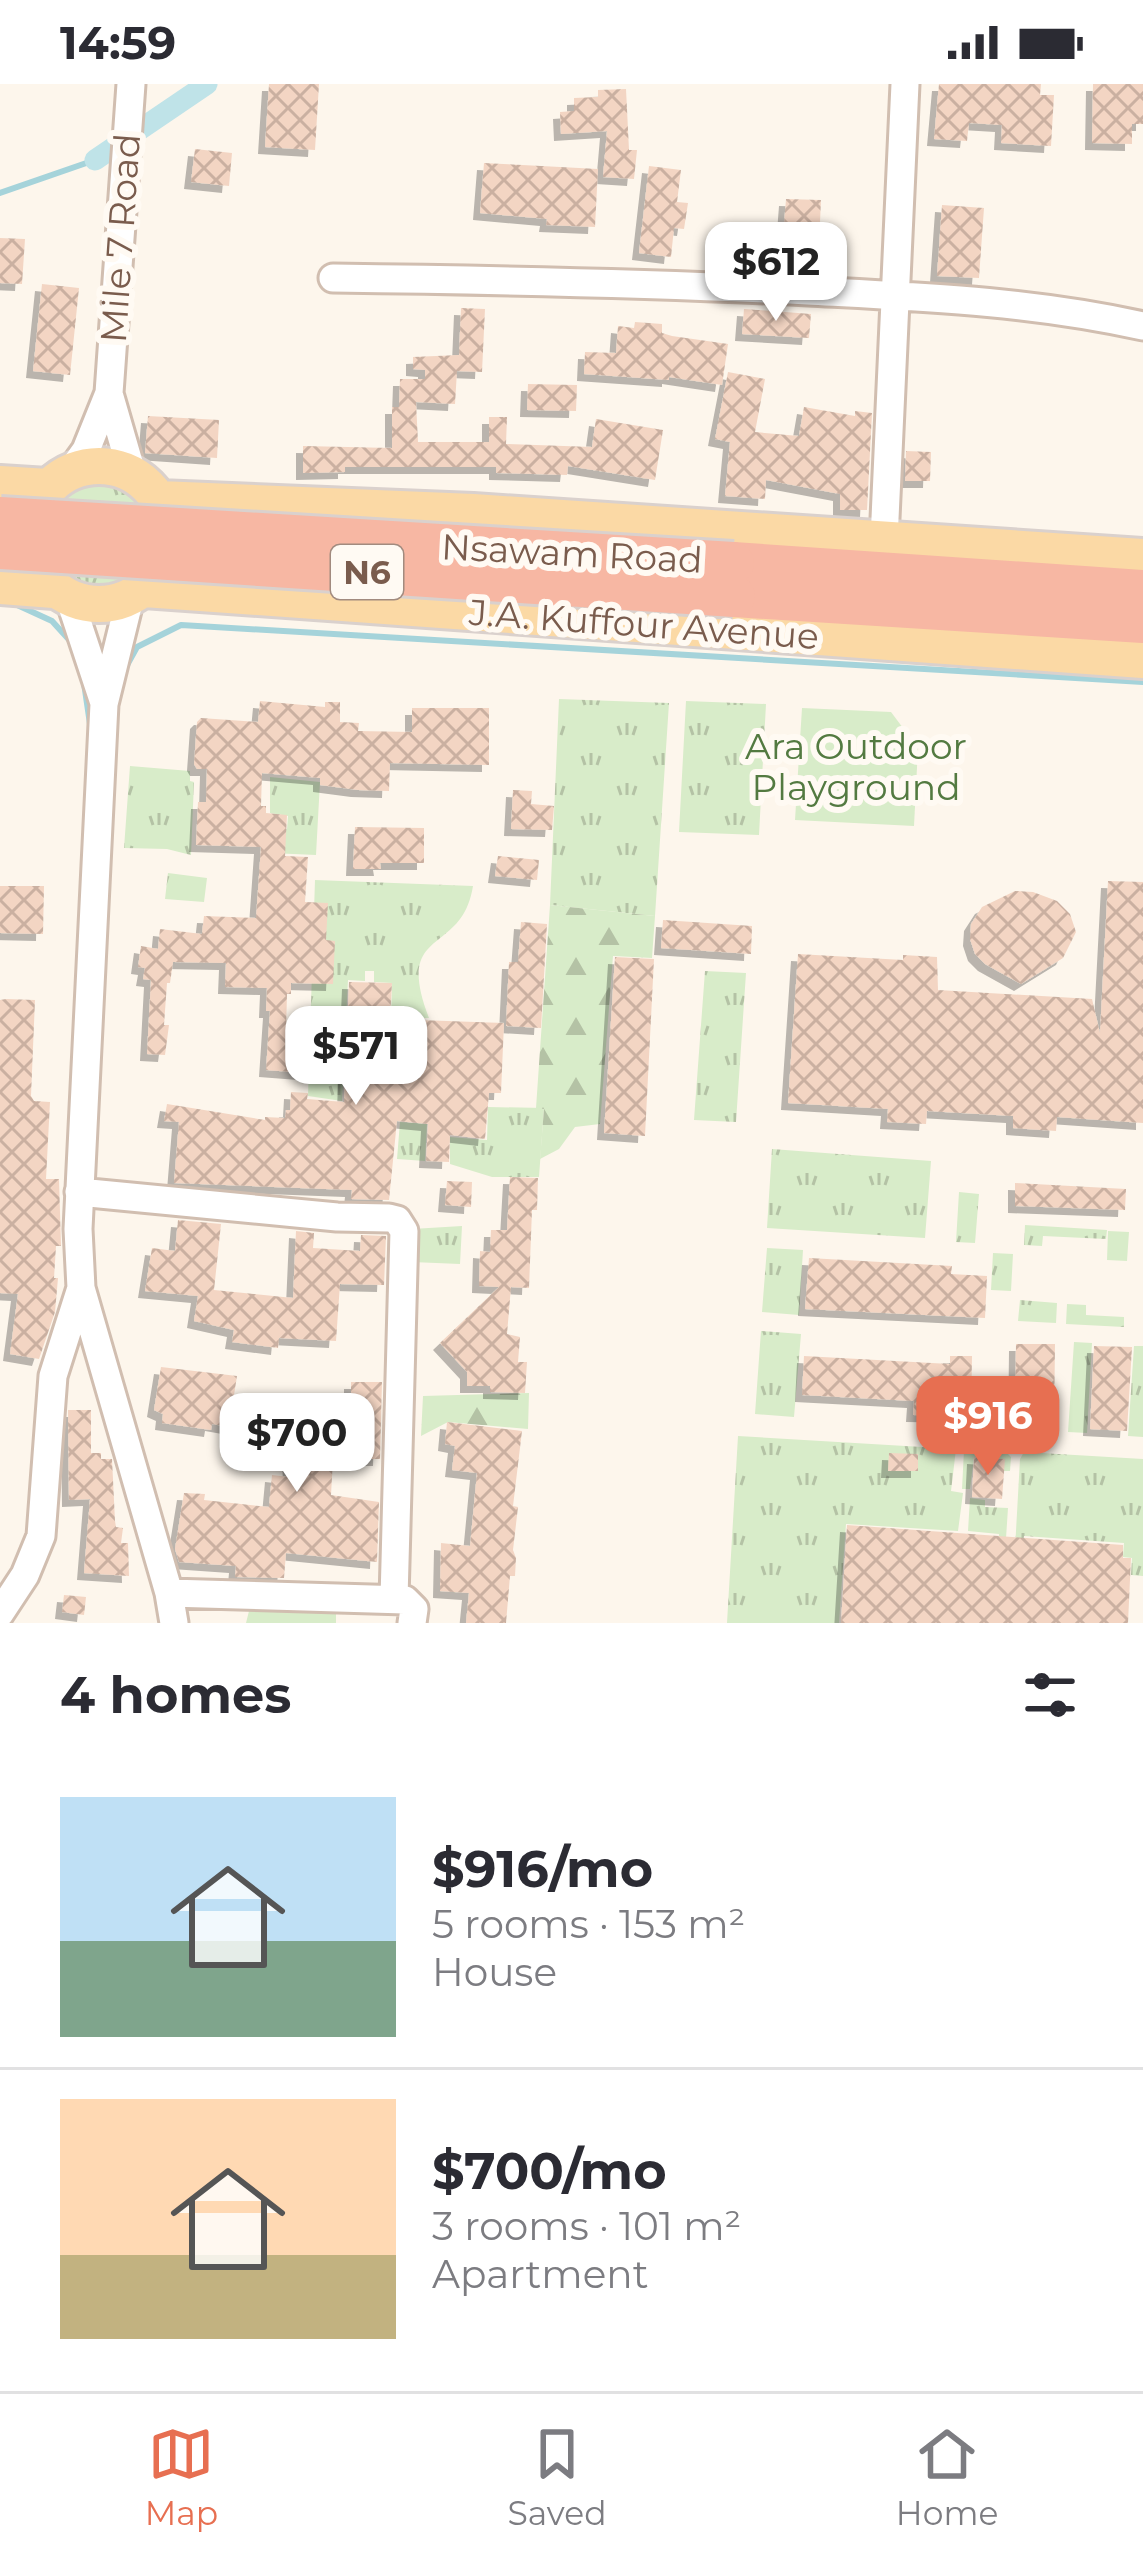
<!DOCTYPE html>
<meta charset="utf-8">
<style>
body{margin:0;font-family:Montserrat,sans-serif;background:#f7f7f7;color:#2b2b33;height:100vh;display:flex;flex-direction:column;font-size:45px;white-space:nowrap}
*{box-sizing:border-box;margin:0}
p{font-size:39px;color:#7c7c81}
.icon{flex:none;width:66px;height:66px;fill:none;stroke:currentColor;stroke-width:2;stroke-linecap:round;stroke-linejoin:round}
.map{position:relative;height:1539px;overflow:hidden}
.side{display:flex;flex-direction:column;background:#fff;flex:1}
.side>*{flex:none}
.price{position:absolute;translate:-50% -102px;padding:0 27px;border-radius:24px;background:#fff;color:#222;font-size:39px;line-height:78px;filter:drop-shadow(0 3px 6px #0008)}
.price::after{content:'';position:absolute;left:50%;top:72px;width:36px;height:27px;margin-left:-18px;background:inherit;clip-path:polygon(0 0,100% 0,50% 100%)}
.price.on{background:#e76f51;color:#fff}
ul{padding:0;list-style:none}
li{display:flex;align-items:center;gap:36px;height:300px;padding:0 60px}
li+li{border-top:3px solid #e1e1e2}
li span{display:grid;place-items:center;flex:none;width:336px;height:240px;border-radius:0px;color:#555}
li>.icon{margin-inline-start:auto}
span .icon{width:144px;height:144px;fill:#fffc;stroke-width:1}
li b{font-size:51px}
h2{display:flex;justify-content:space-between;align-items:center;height:144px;padding:0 60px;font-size:51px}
.status{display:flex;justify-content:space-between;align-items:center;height:84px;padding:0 60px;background:#fff;direction:ltr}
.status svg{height:33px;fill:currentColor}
.tab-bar{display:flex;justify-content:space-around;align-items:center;height:168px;border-top:3px solid #e1e1e2;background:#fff;font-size:33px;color:#7c7c81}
.tab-bar a{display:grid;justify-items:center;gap:6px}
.tab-bar .on{color:#e76f51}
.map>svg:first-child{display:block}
.grass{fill:url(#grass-tufts)}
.forest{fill:url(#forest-firs)}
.park{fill:#d8ecc9}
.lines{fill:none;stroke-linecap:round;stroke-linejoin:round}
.stream{stroke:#a5d3da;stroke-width:6}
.canal{stroke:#bfe3e8;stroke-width:21}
.building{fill:url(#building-cross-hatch);filter:url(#shadow)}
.minor-casing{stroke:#d1beb0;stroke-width:33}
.major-casing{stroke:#dad1cd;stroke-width:42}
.highway-casing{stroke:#dad1cd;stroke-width:48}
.minor{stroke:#fff;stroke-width:27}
.major{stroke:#fbd9a5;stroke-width:36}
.highway{stroke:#f7b7a3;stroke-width:42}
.highway-bridge-casing{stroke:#dad1cd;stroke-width:48;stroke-linecap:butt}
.highway-bridge{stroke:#f7b7a3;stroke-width:42}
.labels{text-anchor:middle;stroke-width:12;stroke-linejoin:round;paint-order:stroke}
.shield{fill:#fffaf3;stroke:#a28b7f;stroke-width:3}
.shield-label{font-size:33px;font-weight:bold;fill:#7a5c4d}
.street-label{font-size:36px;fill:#7a5c4d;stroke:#fffaf3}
.park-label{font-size:36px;fill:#537a41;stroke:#fffaf3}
</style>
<div class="status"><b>14:59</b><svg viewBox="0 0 49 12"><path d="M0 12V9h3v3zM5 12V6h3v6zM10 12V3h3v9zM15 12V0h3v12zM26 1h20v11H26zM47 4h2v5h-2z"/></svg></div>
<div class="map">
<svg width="1143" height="1539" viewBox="0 0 1143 1539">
<defs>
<pattern id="grass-tufts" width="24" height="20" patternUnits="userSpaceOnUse" patternTransform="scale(3)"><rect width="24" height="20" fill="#d8ecc9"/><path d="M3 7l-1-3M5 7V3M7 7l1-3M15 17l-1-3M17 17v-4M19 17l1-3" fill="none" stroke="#b4c2a5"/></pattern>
<pattern id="forest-firs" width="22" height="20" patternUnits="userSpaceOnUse" patternTransform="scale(3)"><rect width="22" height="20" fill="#d8ecc9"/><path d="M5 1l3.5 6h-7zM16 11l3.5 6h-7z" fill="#b4c2a5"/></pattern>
<pattern id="building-cross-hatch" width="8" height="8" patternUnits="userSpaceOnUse" patternTransform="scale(3)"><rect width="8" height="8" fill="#f3d5c3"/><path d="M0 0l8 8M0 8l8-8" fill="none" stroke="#cab0a1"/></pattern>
<filter id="shadow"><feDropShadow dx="-7" dy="7" stdDeviation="0" flood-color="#0004"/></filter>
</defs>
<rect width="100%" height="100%" fill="#fdf6ec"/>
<path class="grass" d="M 96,395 L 131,405 L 144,418 L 140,487 C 60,554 0,418 96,395 Z
M 559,615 L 669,619 L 655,832 L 550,821 Z
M 686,617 L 766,620 L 759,751 L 679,748 Z
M 130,682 L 190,687 L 190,697 L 194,698 L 191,771 L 167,765 L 124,764 Z
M 270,693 L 320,698 L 316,771 L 270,769 L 272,744 L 287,745 L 288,732 L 270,729 Z
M 168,789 L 207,794 L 204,818 L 165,815 Z
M 315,796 L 473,802 C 462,873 393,841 429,934 L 391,934 L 392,899 L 374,898 L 374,887 L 365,887 L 365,897 L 348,896 L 342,1017 L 308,1012 Z
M 705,887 L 746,889 L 736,1038 L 694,1036 Z
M 488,1023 L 544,1024 L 539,1093 L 492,1093 L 450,1080 L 450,1053 L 487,1056 Z
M 400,1038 L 427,1040 L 425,1077 L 397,1075 Z
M 772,1065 L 931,1077 L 925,1154 L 767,1144 Z
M 959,1108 L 979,1110 L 975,1159 L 956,1158 Z
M 1025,1141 L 1107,1146 L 1106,1155 L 1043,1152 L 1042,1162 L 1024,1161 Z
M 462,1142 L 460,1180 L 412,1178 L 412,1145 Z
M 1108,1147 L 1129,1148 L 1127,1177 L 1107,1176 Z
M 767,1164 L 803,1166 L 799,1231 L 762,1228 Z
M 993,1169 L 1013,1170 L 1011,1207 L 991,1206 Z
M 1020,1216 L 1057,1219 L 1056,1239 L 1018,1237 Z
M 1067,1220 L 1086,1221 L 1086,1231 L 1124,1233 L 1124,1243 L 1066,1240 Z
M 761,1247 L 801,1250 L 794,1333 L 755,1330 Z
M 1074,1258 L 1092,1259 L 1087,1349 L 1068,1348 Z
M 1134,1262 L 1143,1262 L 1143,1353 L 1128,1352 Z
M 738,1352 L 956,1365 L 951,1407 L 963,1409 L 958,1447 L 846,1440 L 839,1539 L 727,1539 Z
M 964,1366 L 1006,1368 L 1011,1373 L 1010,1387 L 1004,1387 L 1004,1375 L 974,1373 L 970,1405 L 962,1405 Z
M 1024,1368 L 1143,1375 L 1143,1492 L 1131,1491 L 1132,1474 L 1123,1473 L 1124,1459 L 1024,1452 L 1019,1501 L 1013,1501 L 1020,1375 Z
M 970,1414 L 985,1416 L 985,1423 L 1008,1424 L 1003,1500 L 996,1500 L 999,1450 L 968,1447 Z
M 250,1523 L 328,1525 L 336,1528 L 336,1539 L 246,1539 Z"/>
<path class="forest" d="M 550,821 L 655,832 L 652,874 L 613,872 L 600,1040 L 575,1043 L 559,1065 L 540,1075 L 544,1025 L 536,1024 Z
M 529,1309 L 528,1345 L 448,1338 L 421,1352 L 423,1312 Z"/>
<path class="park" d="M 802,624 L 891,628 L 918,664 L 914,742 L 795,736 Z"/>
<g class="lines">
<path class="stream" d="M 0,109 L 95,76
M 15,520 L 52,537 L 72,559
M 126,583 L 137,563 L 181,541 L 1143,598
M 84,599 L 90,640"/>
<path class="canal" d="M 95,76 L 207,0"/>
</g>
<path class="building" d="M 269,0 L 319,0 L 315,66 L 265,63 Z
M 939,0 L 1041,0 L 1040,11 L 1054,11 L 1051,62 L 1001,59 L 1002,41 L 969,39 L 967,57 L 934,55 Z
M 1093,0 L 1143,0 L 1143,40 L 1132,40 L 1132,60 L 1092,59 Z
M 626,5 L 629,66 L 637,66 L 634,95 L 603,93 L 607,47 L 561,50 L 560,28 L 574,27 L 574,14 L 598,13 L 598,6 Z
M 195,65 L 232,69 L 229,102 L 191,98 Z
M 484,79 L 598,85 L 595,143 L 546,141 L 547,135 L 480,129 Z
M 649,82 L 681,86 L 677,118 L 688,119 L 684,145 L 674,144 L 671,173 L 639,169 Z
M 786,115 L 821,116 L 818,183 L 781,180 Z
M 942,121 L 984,124 L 979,194 L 937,192 Z
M 0,154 L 25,155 L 22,200 L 0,199 Z
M 42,200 L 79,204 L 70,291 L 33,287 Z
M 461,224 L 485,225 L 482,288 L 457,287 L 455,320 L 416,318 L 418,358 L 489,358 L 489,333 L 507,333 L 506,360 L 592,363 L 596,335 L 663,346 L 655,396 L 568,382 L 567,391 L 496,389 L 496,383 L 345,383 L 345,388 L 303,389 L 303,362 L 392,364 L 392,323 L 399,323 L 400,295 L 425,295 L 425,286 L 413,285 L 413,273 L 459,271 Z
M 744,225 L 811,230 L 809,254 L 742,250 Z
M 635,238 L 662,240 L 662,249 L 672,252 L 728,260 L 722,301 L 669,293 L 669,296 L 584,290 L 585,268 L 616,269 L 618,242 L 634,244 Z
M 728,288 L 765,295 L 755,348 L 799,352 L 804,323 L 855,332 L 855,327 L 872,329 L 867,426 L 840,426 L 840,410 L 766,396 L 765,415 L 725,412 L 730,358 L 715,355 Z
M 528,300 L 577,301 L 576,327 L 527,326 Z
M 148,332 L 219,336 L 217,374 L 145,369 Z
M 906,367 L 931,368 L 930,397 L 905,397 Z
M 260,617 L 325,623 L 325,618 L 340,618 L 340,638 L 359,639 L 358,647 L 412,648 L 412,624 L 489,624 L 489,681 L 390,679 L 389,707 L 358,706 L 320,701 L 320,694 L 262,689 L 261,722 L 266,722 L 266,729 L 287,731 L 285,772 L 308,773 L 305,818 L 328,819 L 326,856 L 335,857 L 333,900 L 291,899 L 291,910 L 287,910 L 286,948 L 293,948 L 292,961 L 307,963 L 305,989 L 266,986 L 270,927 L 266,927 L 267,904 L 225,903 L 226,879 L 173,878 L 170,899 L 167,899 L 164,941 L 169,941 L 165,971 L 147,970 L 151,896 L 143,895 L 145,884 L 138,883 L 141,862 L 158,865 L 160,845 L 202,850 L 204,832 L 256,834 L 261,763 L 196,761 L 198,718 L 206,718 L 207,685 L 197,685 L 194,680 L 197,638 L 201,634 L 258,638 Z
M 513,706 L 532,707 L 531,720 L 554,722 L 552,746 L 511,745 Z
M 355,743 L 424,744 L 424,779 L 380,779 L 381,785 L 353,785 Z
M 498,772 L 539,776 L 537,796 L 495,792 Z
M 1108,797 L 1143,798 L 1143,1039 L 1057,1033 L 1056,1047 L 1013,1044 L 1013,1032 L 927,1027 L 926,1040 L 887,1038 L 888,1025 L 788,1019 L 798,870 L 903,876 L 903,871 L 937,873 L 938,906 L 1092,915 L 1100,949 Z
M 0,802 L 44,802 L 43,850 L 0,849 Z
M 1015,807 L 1033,808 L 1057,817 L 1070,830 L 1076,848 L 1063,874 L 1021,900 L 985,880 L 975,870 L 970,855 L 971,840 L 982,823 Z
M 663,836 L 752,842 L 751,870 L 661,864 Z
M 521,838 L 547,840 L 541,944 L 506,942 L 509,878 L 518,878 Z
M 615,873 L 654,875 L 645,1052 L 604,1049 Z
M 349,898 L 392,899 L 390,935 L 504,939 L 501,1009 L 489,1009 L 485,1055 L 450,1051 L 449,1078 L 426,1077 L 428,1040 L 397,1037 L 389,1116 L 351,1115 L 352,1106 L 174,1099 L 179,1038 L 164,1037 L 167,1020 L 265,1036 L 265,1033 L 285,1034 L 286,1026 L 290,1026 L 291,1008 L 308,1009 L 307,1015 L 344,1018 Z
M 6,915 L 35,916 L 31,1012 L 34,1017 L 50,1018 L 46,1095 L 59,1095 L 61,1162 L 56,1162 L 54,1194 L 58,1194 L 55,1228 L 39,1275 L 10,1270 L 18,1210 L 0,1209 L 0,916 Z
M 510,1093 L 538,1094 L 537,1126 L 532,1126 L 529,1204 L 511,1203 L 507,1250 L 520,1253 L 518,1278 L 527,1278 L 525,1309 L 490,1308 L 490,1302 L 467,1302 L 467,1288 L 440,1259 L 499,1203 L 479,1202 L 480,1167 L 490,1168 L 491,1146 L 507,1146 Z
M 447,1097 L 472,1098 L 471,1123 L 445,1121 Z
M 1015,1099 L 1126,1105 L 1125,1126 L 1015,1122 Z
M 178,1136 L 221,1140 L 214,1206 L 293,1214 L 296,1147 L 314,1149 L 313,1164 L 360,1167 L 361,1151 L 386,1152 L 384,1201 L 340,1200 L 336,1257 L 279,1254 L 278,1264 L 232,1258 L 234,1246 L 194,1237 L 198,1212 L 145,1207 L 152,1164 L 175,1167 Z
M 809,1174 L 952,1182 L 951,1190 L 987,1192 L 985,1234 L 805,1225 Z
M 1016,1260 L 1055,1260 L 1054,1345 L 1015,1344 Z
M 1094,1262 L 1132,1263 L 1127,1347 L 1090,1345 Z
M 804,1272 L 950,1280 L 950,1272 L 972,1272 L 971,1332 L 913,1331 L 914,1317 L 802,1311 Z
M 161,1283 L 237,1292 L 229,1343 L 212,1340 L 211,1346 L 162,1339 L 163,1330 L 154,1326 Z
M 351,1298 L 382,1298 L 380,1375 L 333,1375 L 331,1411 L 379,1418 L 377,1478 L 286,1469 L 284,1494 L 235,1493 L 236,1482 L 179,1478 L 175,1465 L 184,1409 L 205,1410 L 204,1416 L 269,1423 L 272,1391 L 290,1393 L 287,1312 L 351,1311 Z
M 68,1326 L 91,1326 L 91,1369 L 101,1369 L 101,1375 L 112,1375 L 115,1437 L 116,1443 L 123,1444 L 121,1459 L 128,1459 L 129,1492 L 84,1489 L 90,1415 L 69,1416 Z
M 447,1338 L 522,1347 L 513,1422 L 518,1423 L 513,1466 L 516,1474 L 515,1492 L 510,1492 L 506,1539 L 466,1539 L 469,1509 L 440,1507 L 441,1459 L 470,1462 L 477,1389 L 452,1386 L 455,1362 L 445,1360 Z
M 889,1369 L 918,1370 L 918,1387 L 888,1387 Z
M 974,1373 L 1005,1375 L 1002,1415 L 972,1413 Z
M 847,1441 L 1123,1461 L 1123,1474 L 1131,1474 L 1128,1539 L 841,1539 Z
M 64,1511 L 86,1513 L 84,1531 L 62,1528 Z"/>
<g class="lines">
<defs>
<path id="minor" d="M 333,194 C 491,196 649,199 808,207 C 922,213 1030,217 1143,242
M 110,313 L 132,389
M 71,387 L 86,366 L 109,309 L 131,0
M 884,456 L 905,0
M 130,514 L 104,620 L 78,1145 L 81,1204 L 169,1509 L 174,1539
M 70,516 L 103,616
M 79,1108 L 337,1133 L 389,1134 L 397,1136 L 404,1147 L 394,1515
M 169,1509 L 405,1516 L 414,1525 L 412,1539
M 0,1529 L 25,1491 L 41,1452 L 53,1292 L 80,1207"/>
<path id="major" d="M30 451a69 69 0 1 1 138 0a69 69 0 1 1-138 0Z
M 0,400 L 47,403
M 159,415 L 473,428 L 1143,473
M 0,502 L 54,506
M 144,505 L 1143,576"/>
<path id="highway" d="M 733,479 L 1143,507
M 734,512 L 1143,538"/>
</defs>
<use href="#minor" class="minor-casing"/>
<use href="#major" class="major-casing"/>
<use href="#highway" class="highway-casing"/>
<use href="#minor" class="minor"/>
<use href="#major" class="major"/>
<use href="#highway" class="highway"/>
<defs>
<path id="highway-bridge" d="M 0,434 L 733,479
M 0,464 L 734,512"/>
</defs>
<use href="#highway-bridge" class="highway-bridge-casing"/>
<use href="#highway-bridge" class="highway-bridge"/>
</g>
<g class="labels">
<rect class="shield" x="331" y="461" width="72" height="54" rx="9"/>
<g class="shield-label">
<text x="367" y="500">N6</text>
</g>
<g class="street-label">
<text transform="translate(120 154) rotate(-86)" y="13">Mile 7 Road</text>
<text transform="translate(572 469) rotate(3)" y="13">Nsawam Road</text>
<text transform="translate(644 540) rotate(4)" y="13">J.A. Kuffour Avenue</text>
</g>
<g class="park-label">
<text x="856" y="675">Ara Outdoor<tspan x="856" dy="41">Playground</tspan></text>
</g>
</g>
</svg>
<b class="price" style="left:776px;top:240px">$612</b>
<b class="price" style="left:356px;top:1024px">$571</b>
<b class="price on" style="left:988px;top:1394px">$916</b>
<b class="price" style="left:297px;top:1411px">$700</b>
</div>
<section class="side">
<h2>4 homes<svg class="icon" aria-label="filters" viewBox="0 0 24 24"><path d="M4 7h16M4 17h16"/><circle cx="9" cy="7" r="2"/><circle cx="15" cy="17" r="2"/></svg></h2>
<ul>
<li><span style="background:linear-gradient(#bfe0f5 60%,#7fa58c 0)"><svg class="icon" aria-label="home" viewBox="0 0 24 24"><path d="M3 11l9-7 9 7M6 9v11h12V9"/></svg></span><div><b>$916/mo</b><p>5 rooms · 153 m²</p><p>House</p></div></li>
<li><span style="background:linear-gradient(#ffd9b3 65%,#c2b280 0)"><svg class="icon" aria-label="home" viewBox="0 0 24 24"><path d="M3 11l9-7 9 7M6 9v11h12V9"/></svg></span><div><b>$700/mo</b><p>3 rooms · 101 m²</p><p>Apartment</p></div></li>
</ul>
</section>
<nav class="tab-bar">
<a class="on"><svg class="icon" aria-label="map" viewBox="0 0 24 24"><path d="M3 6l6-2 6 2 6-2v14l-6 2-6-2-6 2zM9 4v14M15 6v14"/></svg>Map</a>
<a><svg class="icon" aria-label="saved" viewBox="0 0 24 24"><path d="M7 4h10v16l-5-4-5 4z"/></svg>Saved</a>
<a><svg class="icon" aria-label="home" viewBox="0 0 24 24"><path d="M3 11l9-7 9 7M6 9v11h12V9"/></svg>Home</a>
</nav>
